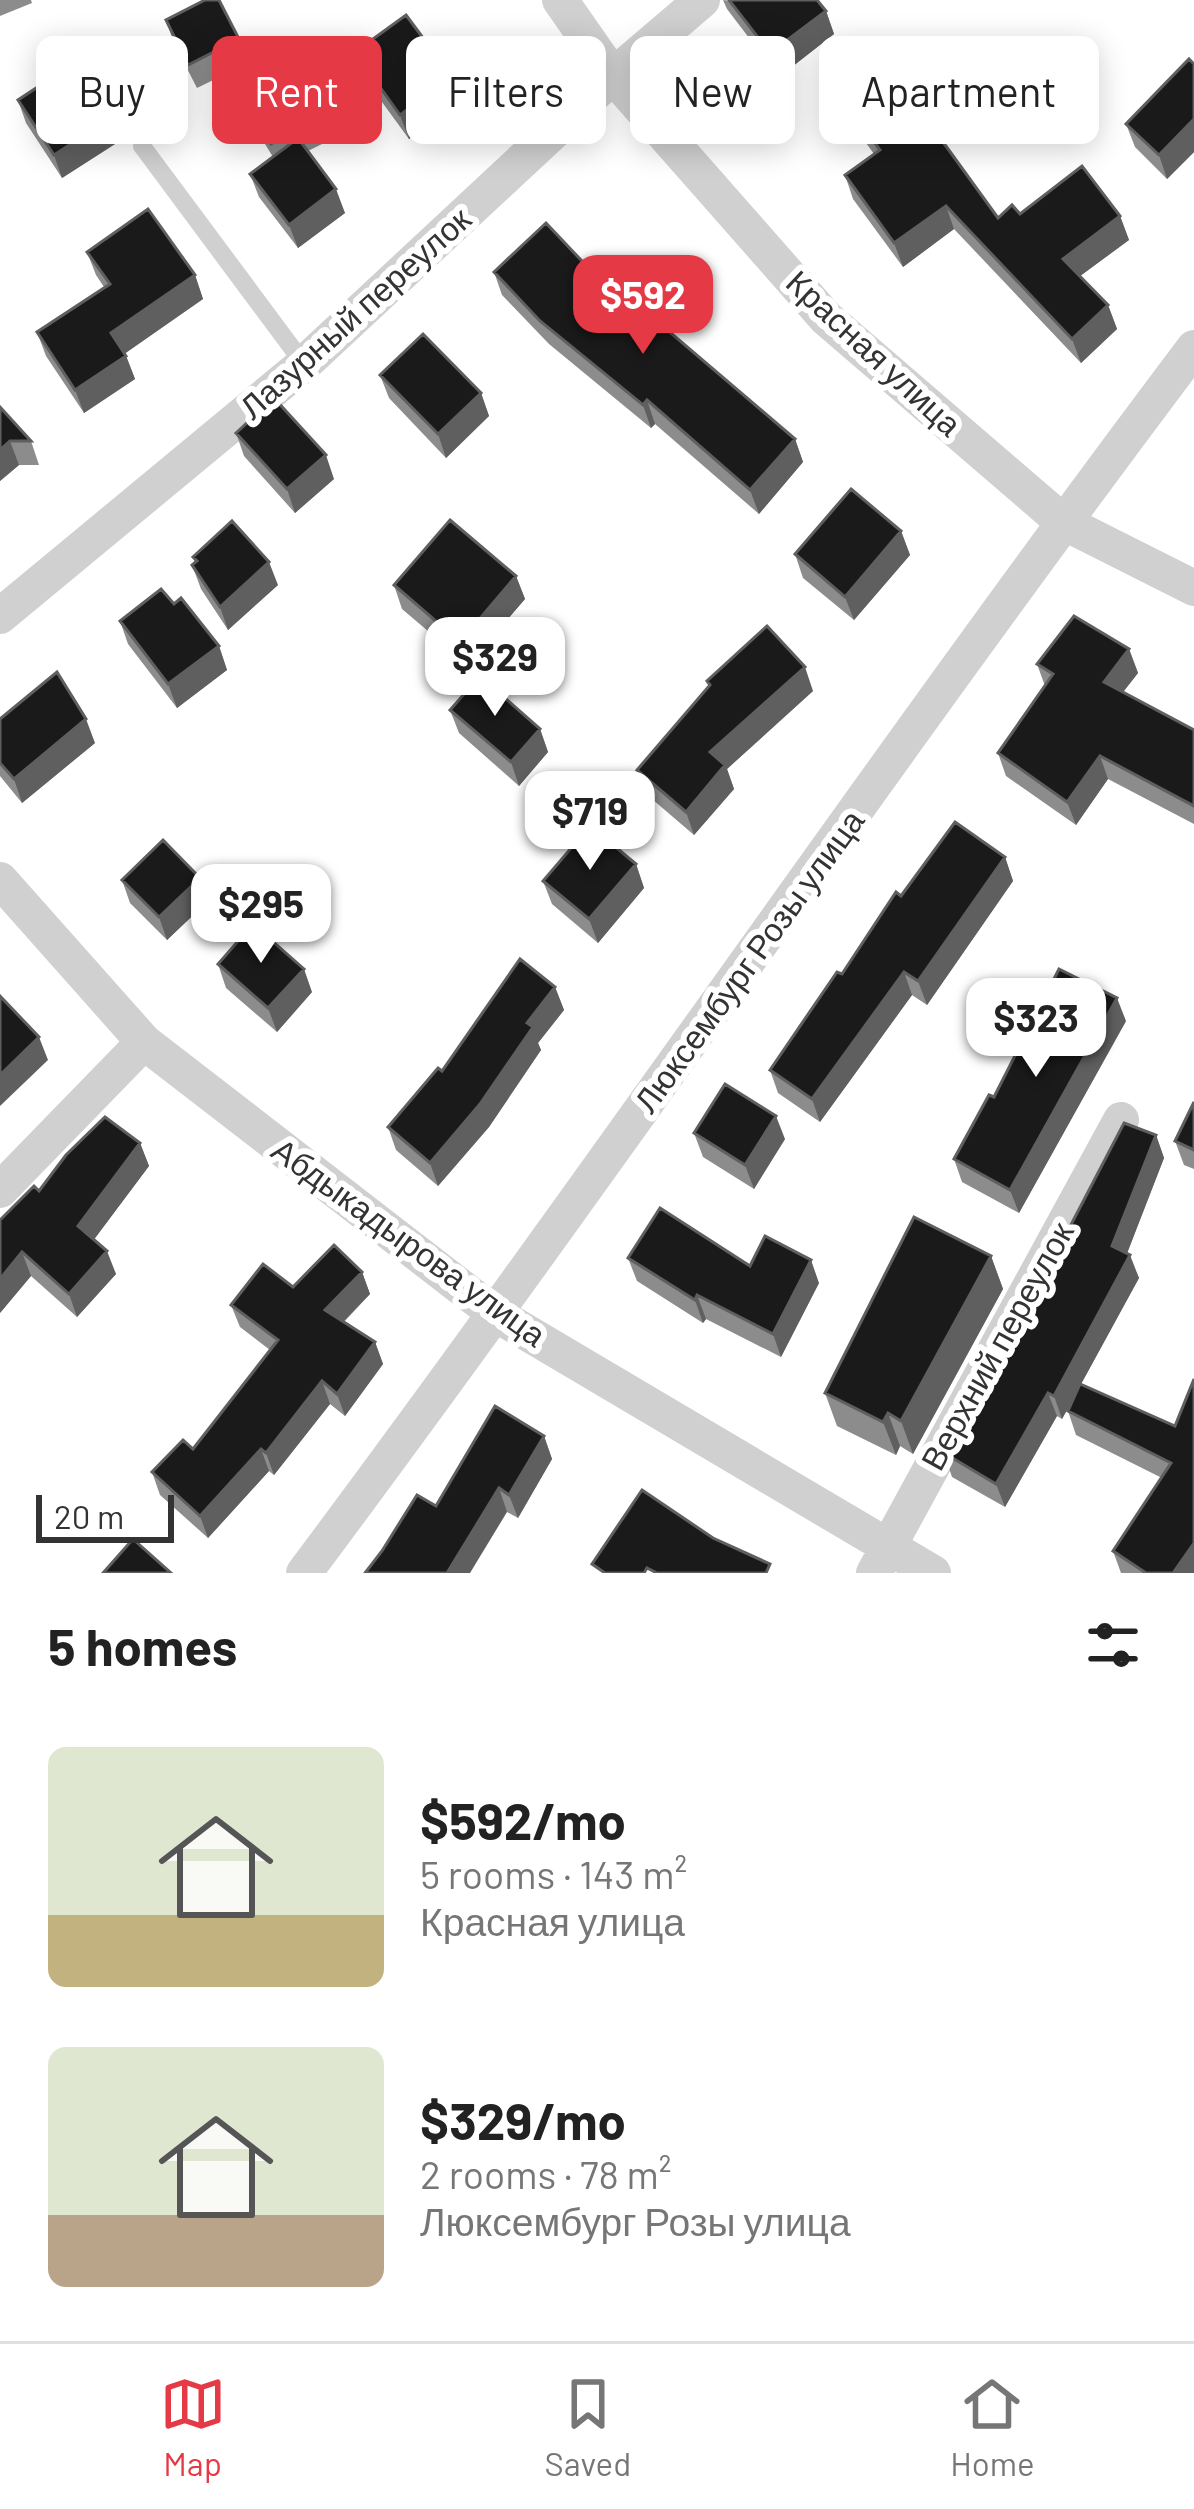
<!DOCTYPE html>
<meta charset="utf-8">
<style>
body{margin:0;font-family:Barlow,sans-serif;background:#f6f6f6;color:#222;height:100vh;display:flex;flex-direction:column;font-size:45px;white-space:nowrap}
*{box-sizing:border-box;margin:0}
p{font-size:39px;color:#767676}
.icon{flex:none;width:66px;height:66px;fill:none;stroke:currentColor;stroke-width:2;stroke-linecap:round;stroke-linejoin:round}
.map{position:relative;height:1573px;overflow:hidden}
.panel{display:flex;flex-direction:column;background:#fff;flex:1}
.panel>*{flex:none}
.hud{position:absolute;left:36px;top:36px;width:1122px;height:108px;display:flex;gap:24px}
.scale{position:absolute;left:36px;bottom:30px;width:138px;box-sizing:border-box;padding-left:12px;border:6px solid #333;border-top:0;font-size:33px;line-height:42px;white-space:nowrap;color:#333;-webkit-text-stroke:9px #fff;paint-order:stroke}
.price{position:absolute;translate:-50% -102px;padding:0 27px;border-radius:24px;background:#fff;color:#222;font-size:39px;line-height:78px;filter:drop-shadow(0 3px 6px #0008)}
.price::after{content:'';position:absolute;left:50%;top:72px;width:36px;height:27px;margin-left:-18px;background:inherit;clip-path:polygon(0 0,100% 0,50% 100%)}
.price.active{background:#e63946;color:#fff}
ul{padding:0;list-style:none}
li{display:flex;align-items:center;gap:36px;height:300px;padding:0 48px}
li span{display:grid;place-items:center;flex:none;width:336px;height:240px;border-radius:18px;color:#555}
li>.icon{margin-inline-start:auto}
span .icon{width:144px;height:144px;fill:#fffc;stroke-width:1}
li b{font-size:51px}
h2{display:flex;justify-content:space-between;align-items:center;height:144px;padding:0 48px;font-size:51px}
.chip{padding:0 42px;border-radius:18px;background:#fff;box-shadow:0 6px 30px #0003;font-size:42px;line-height:108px}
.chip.active{background:#e63946;color:#fff}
.tabs{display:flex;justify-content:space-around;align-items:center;height:168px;border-top:3px solid #e0e0e0;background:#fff;font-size:33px;color:#767676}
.tabs a{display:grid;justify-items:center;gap:6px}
.tabs .active{color:#e63946}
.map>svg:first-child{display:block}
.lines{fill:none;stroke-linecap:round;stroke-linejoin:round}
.lane{stroke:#d0d0d0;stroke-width:18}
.street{stroke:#d0d0d0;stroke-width:36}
.wall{fill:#8c8c8c}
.shaded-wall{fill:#5f5f5f}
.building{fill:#1a1a1a;stroke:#5f5f5f;stroke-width:3}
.labels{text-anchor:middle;stroke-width:12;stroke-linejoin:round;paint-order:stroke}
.street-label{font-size:33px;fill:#333;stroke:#fff}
</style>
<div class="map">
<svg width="1194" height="1573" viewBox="0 0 1194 1573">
<rect width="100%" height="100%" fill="#fff"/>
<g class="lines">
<path class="lane" d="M 142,146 L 304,364"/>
<path class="street" d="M 560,0 L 613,76 L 826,318 L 1063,522 L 1194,588
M 0,616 L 304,364 L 613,76 L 702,0
M 0,880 L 144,1042 L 497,1315 L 933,1573
M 0,1190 L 144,1042
M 304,1573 C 606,1169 890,751 1194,348
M 874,1573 L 1121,1120"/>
</g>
<path class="wall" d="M 0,0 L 31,0 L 32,3 L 0,16 Z
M 723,0 L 826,11 L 834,34 L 779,77 L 727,9 Z
M 166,20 L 239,39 L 248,63 L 197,88 L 174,43 Z
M 355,52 L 452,77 L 460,101 L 409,139 L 363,76 Z
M 1194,64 L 1194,152 L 1167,179 L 1135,147 L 1126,124 Z
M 235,87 L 317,118 L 326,142 L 308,151 L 345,213 L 298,248 L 259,197 L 250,174 L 273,157 L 244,110 Z
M 18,100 L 106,121 L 115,144 L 62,178 L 26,123 Z
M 847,106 L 998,218 L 1020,214 L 1120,216 L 1129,240 L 1080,276 L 1108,305 L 1117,329 L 1081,363 L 954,229 L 903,267 L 853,199 L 845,175 L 874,154 L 856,129 Z
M 87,252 L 195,275 L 203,299 L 125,353 L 135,379 L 84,413 L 46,356 L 37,332 L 104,287 L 96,275 Z
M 494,272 L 630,312 L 795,439 L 803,462 L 759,514 L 655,424 L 651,428 L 549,344 L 502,295 Z
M 380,375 L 481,393 L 489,416 L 446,458 L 389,398 Z
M 0,407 L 31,441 L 39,465 L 19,465 L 0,481 Z
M 236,433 L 334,479 L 295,513 L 244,456 Z
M 901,531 L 910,555 L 854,620 L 803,578 L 795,554 Z
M 193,557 L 278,585 L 228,630 L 201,589 L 192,565 L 195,563 Z
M 516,576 L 525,599 L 468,665 L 402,609 L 394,585 Z
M 174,604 L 219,646 L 227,670 L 177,708 L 128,644 L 120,621 Z
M 1129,649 L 1138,673 L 1123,692 L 1194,730 L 1194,824 L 1108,779 L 1076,825 L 1006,776 L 998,753 L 1045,686 L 1037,664 Z
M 707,681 L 813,691 L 727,769 L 734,789 L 694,835 L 645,793 L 637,770 L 709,686 Z
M 450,710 L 540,729 L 548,752 L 519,786 L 459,733 Z
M 0,719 L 95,743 L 22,803 L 0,776 Z
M 1005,857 L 1013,881 L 927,1005 L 912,995 L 820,1122 L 778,1093 L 770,1070 L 901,896 Z
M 636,864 L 644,888 L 598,943 L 552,904 L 543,881 Z
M 122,880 L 208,901 L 167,940 L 130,903 Z
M 218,964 L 312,992 L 277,1032 L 226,988 Z
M 555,987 L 564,1010 L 538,1043 L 541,1050 L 489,1127 L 438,1186 L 396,1150 L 388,1127 L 442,1071 Z
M 1126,1021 L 1019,1213 L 962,1182 L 954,1159 Z
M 1194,1102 L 1194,1169 L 1184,1165 L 1175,1141 Z
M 694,1133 L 785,1139 L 754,1189 L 703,1157 Z
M 1156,1135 L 1164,1158 L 1127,1253 L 1139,1278 L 1081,1384 L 1175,1426 L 1194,1573 L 1121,1573 L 1113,1551 L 1162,1478 L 1076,1435 L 1068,1411 L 1075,1396 L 1062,1419 L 1057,1416 L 1005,1507 L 952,1477 L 944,1453 L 1038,1288 Z
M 140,1143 L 149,1166 L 94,1239 L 116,1274 L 77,1317 L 31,1276 L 0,1313 L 39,1191 Z
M 991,1256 L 1003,1289 L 913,1454 L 900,1446 L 896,1455 L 837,1426 L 825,1393 Z
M 628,1258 L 750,1266 L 819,1283 L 781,1357 L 706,1319 L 703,1323 L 637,1281 Z
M 362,1272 L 370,1294 L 344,1322 L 375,1342 L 383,1364 L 345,1416 L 330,1404 L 274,1475 L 269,1471 L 208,1538 L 160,1495 L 152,1472 L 193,1449 L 270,1350 L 240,1327 L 231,1305 L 293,1287 Z
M 544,1436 L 552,1459 L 518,1518 L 507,1512 L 382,1551 L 436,1506 Z"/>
<path class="shaded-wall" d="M 826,11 L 834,34 L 779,77 L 770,53 Z
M 452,77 L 460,101 L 409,139 L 400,115 Z
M 1194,119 L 1194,152 L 1167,179 L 1159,155 Z
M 106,121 L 115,144 L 62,178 L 54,155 Z
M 336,189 L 345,213 L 298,248 L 289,225 Z
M 946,206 L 954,229 L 903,267 L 894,243 Z
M 1120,216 L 1129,240 L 1072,282 L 1063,259 Z
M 195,275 L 203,299 L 120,357 L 111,333 Z
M 1108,305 L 1117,329 L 1081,363 L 1072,339 Z
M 126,356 L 135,379 L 84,413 L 75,390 Z
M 481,393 L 489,416 L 446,458 L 438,434 Z
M 647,400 L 655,424 L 651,428 L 643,405 Z
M 795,439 L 803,462 L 759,514 L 750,490 Z
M 10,441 L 19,465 L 0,481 L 0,450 Z
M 326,455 L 334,479 L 295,513 L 287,489 Z
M 901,531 L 910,555 L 854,620 L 845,597 Z
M 269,562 L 278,585 L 228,630 L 220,607 Z
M 516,576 L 525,599 L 468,665 L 460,642 Z
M 219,646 L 227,670 L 177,708 L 168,684 Z
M 1129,649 L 1138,673 L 1113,705 L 1104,682 Z
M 805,667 L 813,691 L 727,769 L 734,789 L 694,835 L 686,812 L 710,752 Z
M 86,719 L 95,743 L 22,803 L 14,779 Z
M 540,729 L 548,752 L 519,786 L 511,762 Z
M 1100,756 L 1108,779 L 1076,825 L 1067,802 Z
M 1005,857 L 1013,881 L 927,1005 L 918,981 Z
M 636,864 L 644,888 L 598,943 L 589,919 Z
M 200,878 L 208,901 L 167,940 L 159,917 Z
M 304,969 L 312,992 L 277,1032 L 268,1008 Z
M 904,972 L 912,995 L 820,1122 L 812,1099 Z
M 555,987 L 564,1010 L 538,1043 L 541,1050 L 489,1127 L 438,1186 L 430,1163 L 527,1023 Z
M 1117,998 L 1126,1021 L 1019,1213 L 1010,1190 Z
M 39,1037 L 48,1060 L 0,1106 L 0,1075 Z
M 776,1116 L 785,1139 L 754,1189 L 745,1165 Z
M 1156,1135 L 1164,1158 L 1121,1269 L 1112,1246 Z
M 140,1143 L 149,1166 L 87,1249 L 78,1226 Z
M 107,1251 L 116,1274 L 77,1317 L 69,1294 Z
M 22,1252 L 31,1276 L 0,1313 L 0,1279 Z
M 1130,1255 L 1139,1278 L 1062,1419 L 1054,1396 Z
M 991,1256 L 1003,1289 L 913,1454 L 901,1421 Z
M 811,1260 L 819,1283 L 781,1357 L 773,1334 Z
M 362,1272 L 370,1294 L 333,1332 L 325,1310 Z
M 697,1295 L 706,1319 L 703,1323 L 695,1300 Z
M 375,1342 L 383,1364 L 345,1416 L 337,1394 Z
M 322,1381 L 330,1404 L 274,1475 L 266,1453 Z
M 1048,1393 L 1057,1416 L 1005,1507 L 996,1484 Z
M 888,1413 L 900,1446 L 896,1455 L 883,1422 Z
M 544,1436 L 552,1459 L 518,1518 L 509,1495 Z
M 261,1449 L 269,1471 L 208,1538 L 200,1516 Z
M 499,1488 L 507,1512 L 470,1573 L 447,1573 Z
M 1194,1543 L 1194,1573 L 1173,1573 Z"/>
<path class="building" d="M 205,0 L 219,0 L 239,39 L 188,65 L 166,20 Z
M 729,0 L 817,0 L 826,11 L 770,53 Z
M 406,15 L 452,77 L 400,115 L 355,52 Z
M 1189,59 L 1194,64 L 1194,119 L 1159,155 L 1126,124 Z
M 281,62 L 317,118 L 271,144 L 235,87 Z
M 71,65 L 106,121 L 54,155 L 18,100 Z
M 893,73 L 998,218 L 1012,205 L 1020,214 L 1082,166 L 1120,216 L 1063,259 L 1108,305 L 1072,339 L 946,206 L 894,243 L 845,175 L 880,150 L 847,106 Z
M 298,138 L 336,189 L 289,225 L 250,174 Z
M 148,209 L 195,275 L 111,333 L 126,356 L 75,390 L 37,332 L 110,284 L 87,252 Z
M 546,223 L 630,312 L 637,304 L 795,439 L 750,490 L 647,400 L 643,405 L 540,321 L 494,272 Z
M 423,334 L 481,393 L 438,434 L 380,375 Z
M 274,398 L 326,455 L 287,489 L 236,433 Z
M 0,407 L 31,441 L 10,441 L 0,450 Z
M 851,489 L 901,531 L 845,597 L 795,554 Z
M 450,520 L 516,576 L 460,642 L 394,585 Z
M 232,521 L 269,562 L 220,607 L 192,565 L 197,561 L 193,557 Z
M 161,589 L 174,604 L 181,598 L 219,646 L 168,684 L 120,621 Z
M 1074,616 L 1129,649 L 1104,682 L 1194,730 L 1194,806 L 1100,756 L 1067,802 L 998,753 L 1053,674 L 1037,664 Z
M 767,626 L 805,667 L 710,752 L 725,765 L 686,812 L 637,770 L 710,685 L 707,681 Z
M 57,672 L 86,719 L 14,779 L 0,763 L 0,719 Z
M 480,676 L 540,729 L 511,762 L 450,710 Z
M 955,822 L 1005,857 L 918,981 L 904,972 L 812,1099 L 770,1070 L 837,972 L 842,974 L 896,892 L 901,896 Z
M 590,826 L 636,864 L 589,919 L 543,881 Z
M 163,840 L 200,878 L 159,917 L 122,880 Z
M 253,924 L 304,969 L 268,1008 L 218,964 Z
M 520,959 L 555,987 L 527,1023 L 533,1027 L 480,1104 L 430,1163 L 388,1127 L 438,1068 L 442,1071 Z
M 1059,969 L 1117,998 L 1010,1190 L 954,1159 L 989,1095 L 994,1097 Z
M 0,996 L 39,1037 L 0,1075 Z
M 725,1084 L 776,1116 L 745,1165 L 694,1133 Z
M 1194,1102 L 1194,1150 L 1175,1141 Z
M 105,1117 L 140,1143 L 78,1226 L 107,1251 L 69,1294 L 22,1252 L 0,1279 L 0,1220 L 34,1186 L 39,1191 L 66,1155 Z
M 1124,1123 L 1156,1135 L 1112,1246 L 1130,1255 L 1054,1396 L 1048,1393 L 996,1484 L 944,1453 L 1035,1286 L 1038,1288 Z
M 660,1208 L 750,1266 L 765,1236 L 811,1260 L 773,1334 L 697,1295 L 695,1300 L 628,1258 Z
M 914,1217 L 991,1256 L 901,1421 L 888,1413 L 883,1422 L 825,1393 Z
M 334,1245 L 362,1272 L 325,1310 L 375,1342 L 337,1394 L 322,1381 L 266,1453 L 261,1449 L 200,1516 L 152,1472 L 183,1440 L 193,1449 L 278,1340 L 231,1305 L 263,1264 L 293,1287 Z
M 1194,1379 L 1194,1543 L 1173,1573 L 1146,1573 L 1113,1551 L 1171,1463 L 1068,1411 L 1080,1384 L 1175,1426 Z
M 495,1406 L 544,1436 L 509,1495 L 499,1488 L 447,1573 L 365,1573 L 382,1551 L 417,1495 L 436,1506 Z
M 642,1490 L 713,1538 L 770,1564 L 766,1573 L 657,1573 L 647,1568 L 644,1573 L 605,1573 L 592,1564 Z
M 133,1539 L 171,1573 L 103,1573 Z"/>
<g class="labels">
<g class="street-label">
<text transform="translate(355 313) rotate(-42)" y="12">Лазурный переулок</text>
<text transform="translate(874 353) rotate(43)" y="12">Красная улица</text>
<text transform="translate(749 961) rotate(-54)" y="12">Люксембург Розы улица</text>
<text transform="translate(409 1242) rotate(36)" y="12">Абдыкадырова улица</text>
<text transform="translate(997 1346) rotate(-61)" y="12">Верхний переулок</text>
</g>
</g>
</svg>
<div class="scale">20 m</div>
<b class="price active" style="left:643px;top:357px">$592</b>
<b class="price" style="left:495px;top:719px">$329</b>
<b class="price" style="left:590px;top:873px">$719</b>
<b class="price" style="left:261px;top:966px">$295</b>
<b class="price" style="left:1036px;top:1080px">$323</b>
<div class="hud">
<a class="chip">Buy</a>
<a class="chip active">Rent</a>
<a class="chip">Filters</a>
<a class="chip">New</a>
<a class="chip">Apartment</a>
</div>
</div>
<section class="panel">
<h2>5 homes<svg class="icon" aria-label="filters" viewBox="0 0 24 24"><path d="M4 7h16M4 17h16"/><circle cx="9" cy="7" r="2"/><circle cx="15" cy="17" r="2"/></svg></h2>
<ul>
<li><span style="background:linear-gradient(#dfe7d0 70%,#c2b280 0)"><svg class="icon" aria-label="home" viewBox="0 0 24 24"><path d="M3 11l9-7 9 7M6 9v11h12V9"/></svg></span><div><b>$592/mo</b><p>5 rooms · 143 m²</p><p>Красная улица</p></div></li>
<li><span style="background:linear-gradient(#dfe7d0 70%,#b9a48a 0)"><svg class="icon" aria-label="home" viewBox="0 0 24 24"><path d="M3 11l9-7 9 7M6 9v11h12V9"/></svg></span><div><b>$329/mo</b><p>2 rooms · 78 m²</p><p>Люксембург Розы улица</p></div></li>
</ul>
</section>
<nav class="tabs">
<a class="active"><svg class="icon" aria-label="map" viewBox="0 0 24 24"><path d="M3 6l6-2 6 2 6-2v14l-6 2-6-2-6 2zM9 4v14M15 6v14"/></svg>Map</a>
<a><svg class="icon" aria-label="saved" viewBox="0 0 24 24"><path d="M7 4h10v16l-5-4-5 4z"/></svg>Saved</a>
<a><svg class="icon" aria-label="home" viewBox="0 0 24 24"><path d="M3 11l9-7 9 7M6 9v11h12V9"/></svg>Home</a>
</nav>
